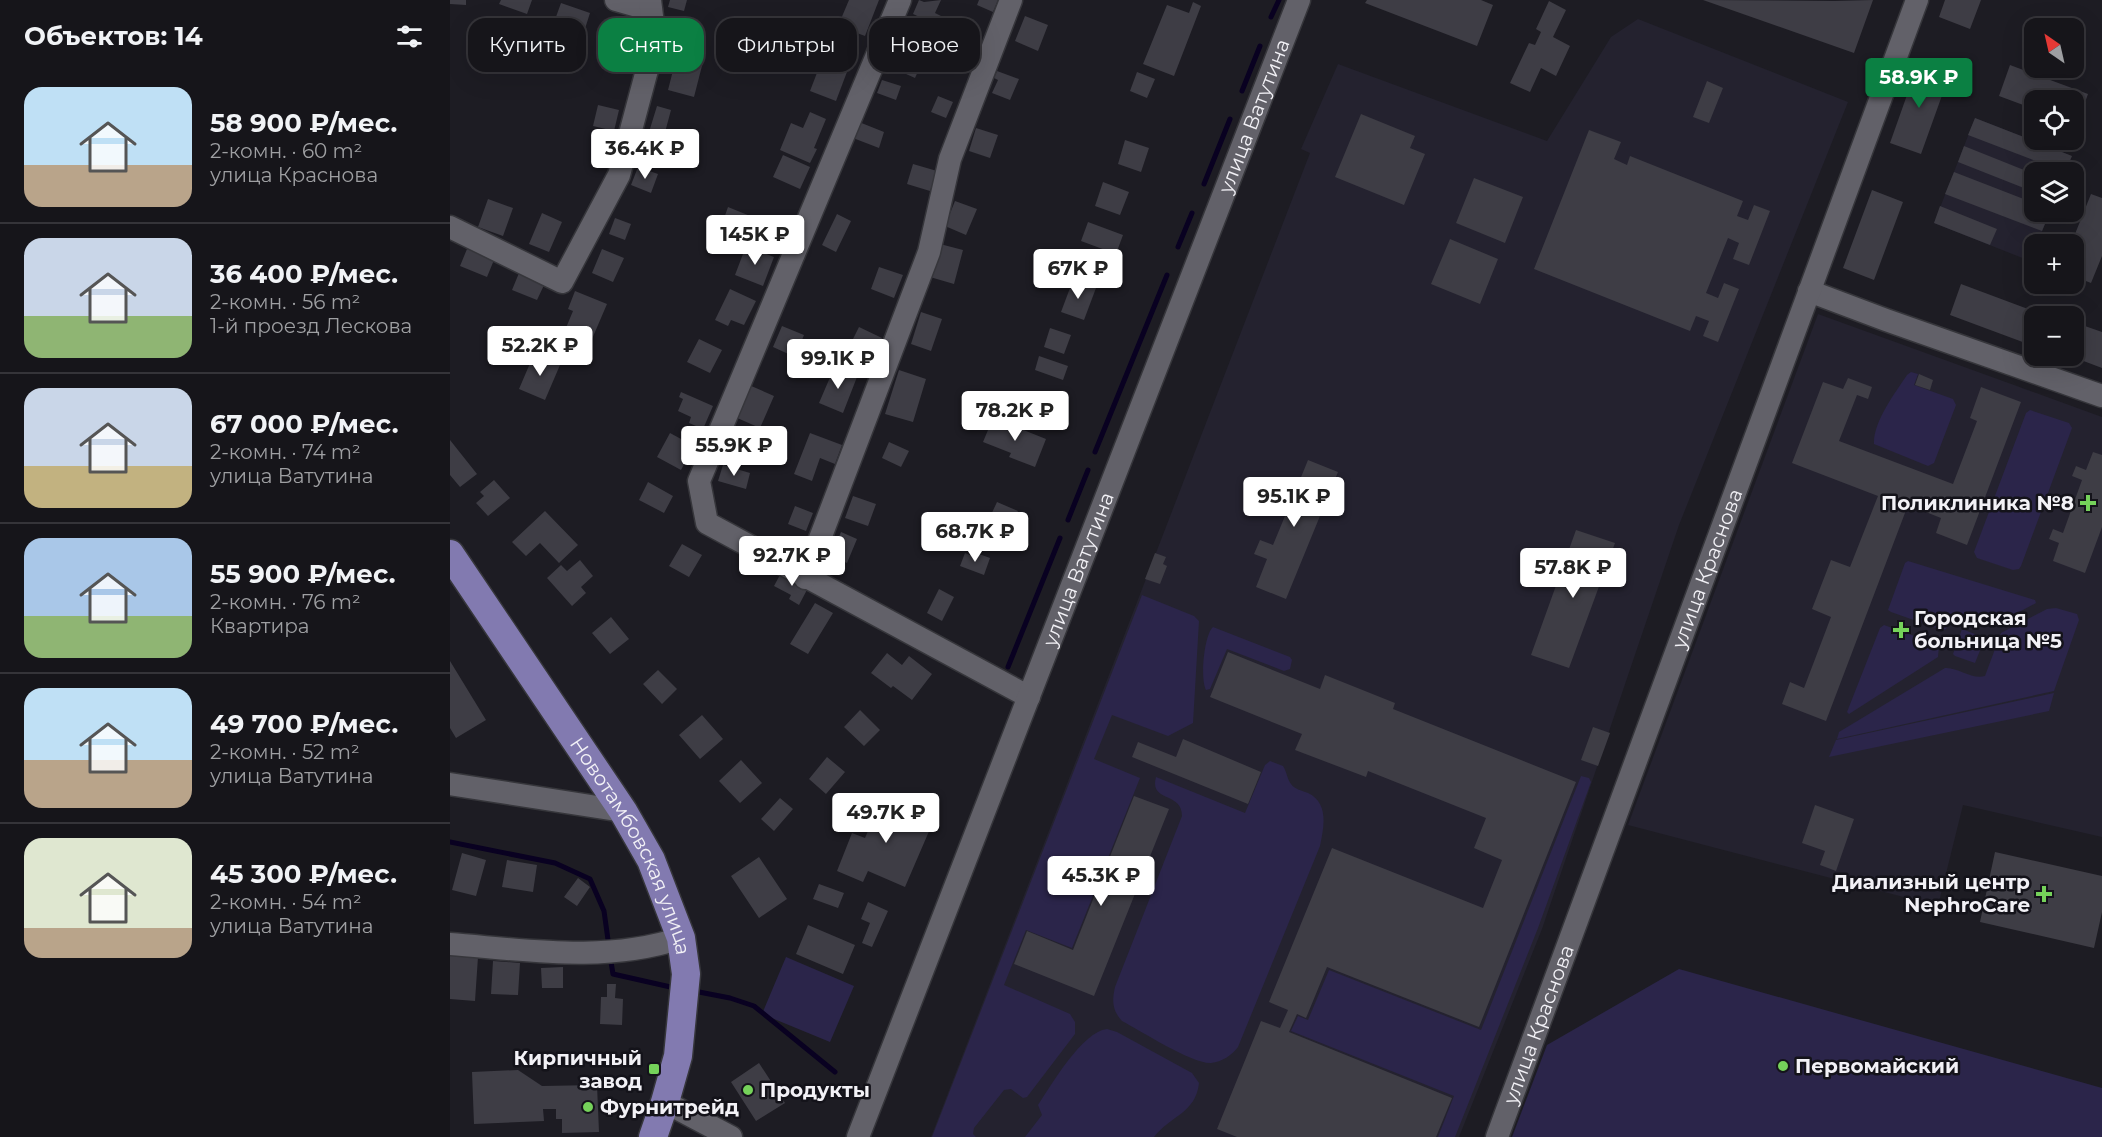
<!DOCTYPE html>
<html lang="ru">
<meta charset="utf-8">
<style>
body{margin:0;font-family:Montserrat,sans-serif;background:#1f1e23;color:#f1f3f6;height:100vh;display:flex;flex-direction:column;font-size:22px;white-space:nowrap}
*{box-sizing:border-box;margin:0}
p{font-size:20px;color:#9e9fa2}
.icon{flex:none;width:33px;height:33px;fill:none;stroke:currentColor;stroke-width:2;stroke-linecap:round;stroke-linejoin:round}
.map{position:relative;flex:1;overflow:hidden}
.sheet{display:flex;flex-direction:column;background:#16151a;width:450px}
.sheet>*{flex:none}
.banner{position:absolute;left:18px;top:18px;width:570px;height:54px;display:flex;gap:12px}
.needle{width:39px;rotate:326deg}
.tools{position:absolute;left:1574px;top:18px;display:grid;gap:12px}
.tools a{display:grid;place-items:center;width:60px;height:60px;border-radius:12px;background:#16151a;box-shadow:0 6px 24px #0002,0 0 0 2px #353439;font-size:30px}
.price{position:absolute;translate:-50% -51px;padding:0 14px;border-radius:6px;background:#fff;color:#222;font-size:20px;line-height:39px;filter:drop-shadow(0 2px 3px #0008)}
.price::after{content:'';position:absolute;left:50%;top:36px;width:18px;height:14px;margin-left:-9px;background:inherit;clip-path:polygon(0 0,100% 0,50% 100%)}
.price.active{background:#0b8043;color:#fff}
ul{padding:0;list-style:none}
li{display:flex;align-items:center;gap:18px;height:150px;padding:0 24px}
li+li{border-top:2px solid #353439}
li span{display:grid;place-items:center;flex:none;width:168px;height:120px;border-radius:18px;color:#555}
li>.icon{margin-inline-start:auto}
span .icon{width:72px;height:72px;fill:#fffc;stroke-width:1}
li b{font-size:26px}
h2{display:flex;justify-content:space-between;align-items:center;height:72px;padding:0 24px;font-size:26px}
.pill{padding:0 21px;border-radius:18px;background:#16151a;box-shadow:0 6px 24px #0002,0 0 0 2px #353439;font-size:21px;line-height:54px}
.pill.active{background:#0b8043;color:#fff}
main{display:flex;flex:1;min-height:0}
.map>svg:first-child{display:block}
.built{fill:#24222f}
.green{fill:#2b254a}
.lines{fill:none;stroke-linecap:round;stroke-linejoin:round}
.stream{stroke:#090121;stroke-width:5}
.building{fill:#3e3d45}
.minor-casing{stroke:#36363b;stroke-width:25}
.major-casing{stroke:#36363b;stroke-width:31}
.minor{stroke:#626169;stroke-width:22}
.major{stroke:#827ab0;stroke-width:28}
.poi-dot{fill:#75d25a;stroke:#14131a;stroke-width:2}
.labels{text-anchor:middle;stroke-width:5;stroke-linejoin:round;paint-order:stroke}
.street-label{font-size:20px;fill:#f2f1f6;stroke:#14131a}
.poi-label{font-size:20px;font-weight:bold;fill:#f2f1f6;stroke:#14131a;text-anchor:start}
</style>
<main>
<section class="sheet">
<h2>Объектов: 14<svg class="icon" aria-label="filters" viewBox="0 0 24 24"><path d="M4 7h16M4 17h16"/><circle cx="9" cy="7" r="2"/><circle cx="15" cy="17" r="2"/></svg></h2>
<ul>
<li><span style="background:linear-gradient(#bfe0f5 65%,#b9a48a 0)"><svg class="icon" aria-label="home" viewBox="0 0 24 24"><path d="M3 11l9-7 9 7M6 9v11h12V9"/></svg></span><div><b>58 900 ₽/мес.</b><p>2-комн. · 60 m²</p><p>улица Краснова</p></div></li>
<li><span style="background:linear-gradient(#c9d6e8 65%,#8fb573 0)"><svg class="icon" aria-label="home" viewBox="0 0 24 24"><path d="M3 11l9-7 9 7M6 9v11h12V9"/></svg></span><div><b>36 400 ₽/мес.</b><p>2-комн. · 56 m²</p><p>1-й проезд Лескова</p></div></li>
<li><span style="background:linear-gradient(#c9d6e8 65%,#c2b280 0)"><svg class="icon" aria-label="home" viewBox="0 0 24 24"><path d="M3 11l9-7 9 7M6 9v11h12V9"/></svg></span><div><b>67 000 ₽/мес.</b><p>2-комн. · 74 m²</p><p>улица Ватутина</p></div></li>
<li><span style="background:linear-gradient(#a9c7e8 65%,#8fb573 0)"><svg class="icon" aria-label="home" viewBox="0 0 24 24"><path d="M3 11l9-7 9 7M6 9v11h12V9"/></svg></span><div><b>55 900 ₽/мес.</b><p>2-комн. · 76 m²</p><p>Квартира</p></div></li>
<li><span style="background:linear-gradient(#bfe0f5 60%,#b9a48a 0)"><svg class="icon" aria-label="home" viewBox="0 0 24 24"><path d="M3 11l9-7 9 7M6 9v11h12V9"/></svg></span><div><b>49 700 ₽/мес.</b><p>2-комн. · 52 m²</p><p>улица Ватутина</p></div></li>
<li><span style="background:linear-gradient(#dfe7d0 75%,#b9a48a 0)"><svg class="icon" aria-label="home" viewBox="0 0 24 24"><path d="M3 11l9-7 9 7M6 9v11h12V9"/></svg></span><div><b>45 300 ₽/мес.</b><p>2-комн. · 54 m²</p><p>улица Ватутина</p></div></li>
</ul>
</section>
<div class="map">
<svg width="1652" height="1137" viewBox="0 0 1652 1137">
<rect width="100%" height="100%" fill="#1d1c23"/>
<path class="built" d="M 1188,19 L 1398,102 L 1229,525 L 1092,929 L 1009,1137 L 481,1137 L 860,153 L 851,149 L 888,64 L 1097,141 L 1161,37 Z
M 1525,118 L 1622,156 L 1615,172 L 1584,172 L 1584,212 L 1600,212 L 1587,244 L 1584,244 L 1580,261 L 1484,223 Z
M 1368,314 L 1652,417 L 1652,837 L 1513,805 L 1488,906 L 1178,825 Z"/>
<path class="green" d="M 1461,372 L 1468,374 L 1464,385 L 1503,399 L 1506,405 L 1484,463 L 1478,466 L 1424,444 C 1423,422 1445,393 1457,375 Z
M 1580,410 L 1619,423 L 1622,428 L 1571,566 L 1569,569 L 1563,570 L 1527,558 L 1524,552 L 1576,413 Z
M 1458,561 L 1585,600 L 1586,603 L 1543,626 L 1510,615 L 1502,617 L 1496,629 L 1492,630 L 1441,612 L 1438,610 L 1455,563 Z
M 692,595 L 744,616 L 749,621 L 743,723 L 718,736 L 662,715 L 644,759 L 690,778 L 622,948 L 576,930 L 554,985 L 620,1014 L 625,1022 L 625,1034 L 577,1097 L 573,1098 L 561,1089 L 554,1090 L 524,1128 L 523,1134 L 526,1137 L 482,1137 Z
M 1606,608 L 1627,614 L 1629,620 L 1604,691 L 1387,739 L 1389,732 L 1495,668 C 1508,667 1522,680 1535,676 L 1551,633 L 1597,609 Z
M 1434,625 L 1489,645 L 1488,657 L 1399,714 L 1397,712 L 1430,628 Z
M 763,627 L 840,657 L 842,660 L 840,669 L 834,671 L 777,649 L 760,689 L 756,690 C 750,679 754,635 763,627 Z
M 1512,629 L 1535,638 L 1525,663 L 1505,656 L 1503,654 Z
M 1604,693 L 1599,711 L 1379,757 L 1386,740 Z
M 820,761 L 833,766 C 837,772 837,779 841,784 C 844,789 853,791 858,793 C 879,803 874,827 870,846 L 788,1047 C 782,1055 772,1062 761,1063 C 742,1064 691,1031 672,1021 C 662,1010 662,1001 665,987 L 732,816 C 732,791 699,803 706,777 L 795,813 L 815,765 Z
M 1131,776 L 1139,778 L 1141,782 L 1088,928 L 1005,1137 L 988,1137 L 1004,1096 L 841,1031 L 848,1016 L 858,1020 L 879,970 L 1031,1030 Z
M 336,957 L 404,986 L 380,1042 L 312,1014 Z
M 1229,969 L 1652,1088 L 1652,1137 L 1062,1137 L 1097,1045 Z
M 657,1029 L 667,1032 L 742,1073 L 749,1083 C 746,1113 720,1116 704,1137 L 575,1137 L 592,1115 L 588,1105 C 602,1084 632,1032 657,1029 Z"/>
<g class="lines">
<path class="stream" d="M 821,17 L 829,0
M 792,91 L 810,46
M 754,184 L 780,119
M 728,247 L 742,213
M 645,452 L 717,275
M 618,520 L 638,470
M 558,667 L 610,538
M 0,842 L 105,863 L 140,879 L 154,911 L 159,947
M 160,956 L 163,974 L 225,988
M 249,992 L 280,998 L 304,1006 L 385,1072"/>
</g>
<path class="building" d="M 0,0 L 16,0 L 16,5 L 0,4 Z
M 51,0 L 82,0 L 77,14 L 49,4 Z
M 220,0 L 237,0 L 234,11 L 218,7 Z
M 399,0 L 429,0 L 415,36 L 388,26 Z
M 469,0 L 474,2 L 491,0 L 485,13 L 493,17 L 489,26 L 463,14 Z
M 529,0 L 548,0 L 543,12 L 527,5 Z
M 917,0 L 1031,0 L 1043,5 L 1027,46 L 915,3 Z
M 1253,0 L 1384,1 L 1423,0 L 1404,53 Z
M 1495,0 L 1531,0 L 1520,29 L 1489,17 Z
M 1099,1 L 1116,10 L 1103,37 L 1120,46 L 1106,76 L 1091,68 L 1080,92 L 1060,83 L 1079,43 L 1085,45 L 1091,32 L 1086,29 Z
M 743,2 L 751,6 L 724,76 L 693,64 L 717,5 L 739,13 Z
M 111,3 L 140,13 L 132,38 L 102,28 Z
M 575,16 L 598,25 L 588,51 L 565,41 Z
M 166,24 L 192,31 L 182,66 L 163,60 L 169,42 L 161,40 Z
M 449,36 L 478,49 L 465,78 L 436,65 Z
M 380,39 L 406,48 L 386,101 L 360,91 Z
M 500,44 L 521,55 L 512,74 L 491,64 Z
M 228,51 L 254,58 L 244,97 L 218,90 Z
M 1468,64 L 1499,76 L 1471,154 L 1440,143 Z
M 1560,65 L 1638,94 L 1627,125 L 1623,123 L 1623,100 L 1584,100 L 1584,109 L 1549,96 Z
M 547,71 L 569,79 L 560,100 L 542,93 L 548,80 L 544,78 Z
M 687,72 L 705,79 L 697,98 L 680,91 Z
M 432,80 L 451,86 L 446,100 L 427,93 Z
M 1257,81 L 1273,88 L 1259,123 L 1243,117 Z
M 488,96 L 503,102 L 496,118 L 481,112 Z
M 148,105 L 169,110 L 164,131 L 143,126 Z
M 207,106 L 221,110 L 214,136 L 199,132 Z
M 360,112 L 376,119 L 364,148 L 367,149 L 360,163 L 330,150 L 341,123 L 353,128 Z
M 911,114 L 965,136 L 960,148 L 975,154 L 954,205 L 885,177 Z
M 1525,118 L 1622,156 L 1615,172 L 1518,135 Z
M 409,122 L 434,132 L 429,148 L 403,138 Z
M 526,128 L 548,135 L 540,158 L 519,151 Z
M 1139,130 L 1171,142 L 1164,159 L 1177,165 L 1180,156 L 1293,201 L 1287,216 L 1298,220 L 1304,205 L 1320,211 L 1299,265 L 1283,259 L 1289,243 L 1278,238 L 1256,293 L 1268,298 L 1274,283 L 1289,289 L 1268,342 L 1253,336 L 1259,321 L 1246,316 L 1240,331 L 1084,269 Z
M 675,140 L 699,148 L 691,172 L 668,164 Z
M 1514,146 L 1584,174 L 1584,192 L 1508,162 Z
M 333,155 L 360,167 L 350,189 L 323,177 Z
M 463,164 L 487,171 L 480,191 L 457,184 Z
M 188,167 L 208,174 L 201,193 L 181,185 Z
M 1504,172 L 1584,203 L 1584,212 L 1600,212 L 1592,231 L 1495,194 Z
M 1024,178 L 1073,197 L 1055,243 L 1006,223 Z
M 653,182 L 679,192 L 670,215 L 645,206 Z
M 1422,190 L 1453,202 L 1424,280 L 1393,268 Z
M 1641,194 L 1652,198 L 1652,256 L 1641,283 L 1623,276 L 1623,244 L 1621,244 Z
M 38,199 L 63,208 L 53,236 L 28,227 Z
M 505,201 L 527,209 L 516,235 L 495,226 Z
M 1490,206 L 1547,229 L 1540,245 L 1484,223 Z
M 278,207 L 310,220 L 303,240 L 271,227 Z
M 92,213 L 112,222 L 99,252 L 79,244 Z
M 387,214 L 401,221 L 386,252 L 372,245 Z
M 165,218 L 181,224 L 175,240 L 159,234 Z
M 638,222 L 673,235 L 666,254 L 631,241 Z
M 1000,239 L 1048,259 L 1030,304 L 981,284 Z
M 490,244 L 513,250 L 504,284 L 480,277 Z
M 296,246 L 324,257 L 313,286 L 285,275 Z
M 17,249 L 44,260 L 37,277 L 10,266 Z
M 152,249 L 174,258 L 163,282 L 142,273 Z
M 429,267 L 453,275 L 444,298 L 421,289 Z
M 69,273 L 95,283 L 87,300 L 62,290 Z
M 623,280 L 646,288 L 634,320 L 611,312 Z
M 1511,284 L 1589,313 L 1588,316 L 1584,316 L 1584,327 L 1578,344 L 1500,315 Z
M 280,289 L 306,301 L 294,325 L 281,320 L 278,326 L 265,320 Z
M 125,291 L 157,304 L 139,346 L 113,335 L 123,311 L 118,309 Z
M 471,312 L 492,319 L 481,351 L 461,344 Z
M 1632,325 L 1652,332 L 1652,368 L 1623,357 L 1623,349 Z
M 332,326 L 354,335 L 345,357 L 323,347 Z
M 409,327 L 432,338 L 419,368 L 395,355 Z
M 600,328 L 621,335 L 614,354 L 594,347 Z
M 249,339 L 272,350 L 260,373 L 237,362 Z
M 84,354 L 110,365 L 95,400 L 69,389 Z
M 589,356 L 618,366 L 613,380 L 585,370 Z
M 384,368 L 407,377 L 393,413 L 369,403 Z
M 449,370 L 476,379 L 463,422 L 435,414 Z
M 1469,374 L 1483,380 L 1480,390 L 1465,385 Z
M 1398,378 L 1422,387 L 1418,399 L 1407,395 L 1389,441 L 1503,484 L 1527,421 L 1520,418 L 1531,387 L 1571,402 L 1517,545 L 1486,533 L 1491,518 L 1458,505 L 1376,721 L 1332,704 L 1340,682 L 1354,688 L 1381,617 L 1362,609 L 1381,560 L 1400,567 L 1428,496 L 1342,463 L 1373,382 L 1393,389 Z
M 299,385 L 324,396 L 310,428 L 285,417 Z
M 231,392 L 263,406 L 253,429 L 239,423 L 241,417 L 228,411 L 233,399 L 229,397 Z
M 543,418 L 596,439 L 585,467 L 559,457 L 561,453 L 533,442 Z
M 220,433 L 244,446 L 231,470 L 207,457 Z
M 360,433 L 392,445 L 385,464 L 370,458 L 362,481 L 344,474 Z
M 0,440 L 27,474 L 10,487 L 0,475 Z
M 439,442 L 459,451 L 451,467 L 432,458 Z
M 1643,452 L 1652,455 L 1652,527 L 1635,573 L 1603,561 L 1609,543 L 1599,539 L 1603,529 L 1613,533 L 1632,480 L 1622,476 L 1626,466 L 1636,470 Z
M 858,460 L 888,472 L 836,599 L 806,587 L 817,559 L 804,554 L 810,540 L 823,545 L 835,516 L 818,509 L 828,485 L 845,492 Z
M 273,465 L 300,473 L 296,489 L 268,481 Z
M 44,480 L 60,498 L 38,516 L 26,503 L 34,496 L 30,492 Z
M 198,482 L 223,496 L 214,513 L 189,500 Z
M 403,496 L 426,504 L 418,526 L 395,518 Z
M 547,502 L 568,511 L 561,526 L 540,517 Z
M 345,506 L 363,513 L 356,531 L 338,524 Z
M 95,511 L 128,545 L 109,563 L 90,543 L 76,556 L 62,542 Z
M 1126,530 L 1165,543 L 1119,668 L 1081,655 Z
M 391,532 L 407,539 L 397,563 L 381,556 Z
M 232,544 L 252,555 L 239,577 L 219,566 Z
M 521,551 L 540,558 L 534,575 L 510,566 L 515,553 L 520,555 Z
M 705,553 L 716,557 L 713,564 L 717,566 L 710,584 L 695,579 Z
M 130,560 L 143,576 L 131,587 L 136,593 L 122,606 L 97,578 L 111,565 L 117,571 Z
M 332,571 L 359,586 L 349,605 L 339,599 L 341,595 L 324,586 Z
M 489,589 L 504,597 L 492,621 L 477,613 Z
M 365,603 L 383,613 L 358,654 L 340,644 Z
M 161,617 L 179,639 L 160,654 L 142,633 Z
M 778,652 L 870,689 L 875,675 L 945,703 L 943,709 L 1126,782 L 1029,1027 L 877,967 L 856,1018 L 847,1014 L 839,1032 L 1002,1098 L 986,1137 L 787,1137 L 767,1129 L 811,1021 L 830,1028 L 838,1010 L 819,1002 L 882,848 L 1033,908 L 1052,860 L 1024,848 L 1036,818 L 918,771 L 916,777 L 845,750 L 852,734 L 760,697 Z
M 437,653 L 452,665 L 459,656 L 482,674 L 462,700 L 443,686 L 441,688 L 421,673 Z
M 0,661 L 36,720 L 6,738 L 0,728 Z
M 208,670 L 227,689 L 212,704 L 193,684 Z
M 410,710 L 430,730 L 414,746 L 394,727 Z
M 252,715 L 273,739 L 250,759 L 229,735 Z
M 1143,727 L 1160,733 L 1148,766 L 1131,760 Z
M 733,739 L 811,772 L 798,804 L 682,757 L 688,742 L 726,757 Z
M 377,757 L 395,772 L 376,794 L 359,779 Z
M 291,760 L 312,783 L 290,803 L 269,781 Z
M 684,796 L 719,809 L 644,996 L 564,964 L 577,931 L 623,950 Z
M 330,798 L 343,809 L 324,831 L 311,819 Z
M 430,800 L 483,822 L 455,887 L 418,871 L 413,882 L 387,871 L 402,833 L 415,838 L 421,824 L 410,819 L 418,801 L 428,805 Z
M 1365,805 L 1404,819 L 1386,871 L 1370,865 L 1375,851 L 1352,843 Z
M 1545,852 L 1652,876 L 1652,912 L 1644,948 L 1530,922 Z
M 12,853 L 36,860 L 26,896 L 2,890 Z
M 309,857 L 337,899 L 309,918 L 281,876 Z
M 57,860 L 87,865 L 83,892 L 52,887 Z
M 128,878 L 140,887 L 127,906 L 114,897 Z
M 369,884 L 394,893 L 388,908 L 363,899 Z
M 418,902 L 438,911 L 422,947 L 412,943 L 420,923 L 411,919 Z
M 358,925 L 405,945 L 393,974 L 346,954 Z
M 0,955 L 28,957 L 25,1001 L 0,999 Z
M 43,961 L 70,963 L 68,995 L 41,994 Z
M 113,967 L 113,988 L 92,988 L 91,968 Z
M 157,984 L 166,984 L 165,998 L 173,999 L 172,1025 L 150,1024 L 151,997 L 157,997 Z
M 309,1063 L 335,1103 L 306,1121 L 281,1082 Z
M 68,1070 L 92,1086 L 147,1085 L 149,1132 L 112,1133 L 112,1119 L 106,1119 L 106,1109 L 93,1109 L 94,1121 L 24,1124 L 22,1072 Z"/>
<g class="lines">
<defs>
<g id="minor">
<path d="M 166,0 L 201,10"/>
<path d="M 450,0 L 249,481 L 257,523 L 579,697"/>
<path d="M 0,227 L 112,282 L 169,175 L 205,40 L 200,0"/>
<path d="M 1359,291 L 1436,320 L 1652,396"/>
<path d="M 355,578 L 479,252 L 500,159 L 561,0"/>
<path d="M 0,784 L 173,811"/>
<path d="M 0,944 C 77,950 155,963 231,938"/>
<path d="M 215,1102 L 281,1137"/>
<path id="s1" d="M 408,1137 L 849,0"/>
<path id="s2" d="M 1047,1137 L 1467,0"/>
</g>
<g id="major">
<path id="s3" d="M 0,554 L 173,811 L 201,860 L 231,938 L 236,974 L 228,1056 L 215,1102 L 203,1137"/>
</g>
</defs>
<use href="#minor" class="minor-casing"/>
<use href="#major" class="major-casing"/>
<use href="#minor" class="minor"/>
<use href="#major" class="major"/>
</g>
<g class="poi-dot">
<path d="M1635 494h6v6h6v6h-6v6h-6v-6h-6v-6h6z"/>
<path d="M1448 621h6v6h6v6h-6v6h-6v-6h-6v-6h6z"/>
<path d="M1591 885h6v6h6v6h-6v6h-6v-6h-6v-6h6z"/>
<circle cx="1333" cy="1066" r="6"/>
<rect x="198" y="1063" width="12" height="12" rx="3"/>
<circle cx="298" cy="1090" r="6"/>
<circle cx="138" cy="1107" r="6"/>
</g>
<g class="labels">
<g class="street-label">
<text dy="7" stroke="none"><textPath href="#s1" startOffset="1095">улица Ватутина</textPath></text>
<text dy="7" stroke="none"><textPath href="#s2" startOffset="606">улица Краснова</textPath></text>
<text dy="7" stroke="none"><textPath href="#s1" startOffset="609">улица Ватутина</textPath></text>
<text dy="7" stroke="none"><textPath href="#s3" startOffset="345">Новотамбовская улица</textPath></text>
<text dy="7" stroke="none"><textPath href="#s2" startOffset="120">улица Краснова</textPath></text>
</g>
<g class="poi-label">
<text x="1624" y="510" text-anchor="end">Поликлиника №8</text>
<text x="1464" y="625">Городская<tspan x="1464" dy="23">больница №5</tspan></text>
<text x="1580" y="889" text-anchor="end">Диализный центр<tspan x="1580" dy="23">NephroCare</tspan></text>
<text x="192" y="1065" text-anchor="end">Кирпичный<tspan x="192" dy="23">завод</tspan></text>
<text x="1345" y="1073">Первомайский</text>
<text x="310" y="1097">Продукты</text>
<text x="150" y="1114">Фурнитрейд</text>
</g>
</g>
</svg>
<div class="tools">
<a><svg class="needle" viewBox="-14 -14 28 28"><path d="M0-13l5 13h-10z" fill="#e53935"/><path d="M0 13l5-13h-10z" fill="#9e9fa2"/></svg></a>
<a><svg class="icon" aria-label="locate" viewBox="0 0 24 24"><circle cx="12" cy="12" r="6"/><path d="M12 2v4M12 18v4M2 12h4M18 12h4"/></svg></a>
<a><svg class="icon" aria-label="layers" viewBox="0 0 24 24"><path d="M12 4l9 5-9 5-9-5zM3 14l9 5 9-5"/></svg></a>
<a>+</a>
<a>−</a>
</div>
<b class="price active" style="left:1469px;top:109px">58.9K ₽</b>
<b class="price" style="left:195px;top:180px">36.4K ₽</b>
<b class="price" style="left:305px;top:266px">145K ₽</b>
<b class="price" style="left:628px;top:300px">67K ₽</b>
<b class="price" style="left:90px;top:377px">52.2K ₽</b>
<b class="price" style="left:388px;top:390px">99.1K ₽</b>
<b class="price" style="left:565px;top:442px">78.2K ₽</b>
<b class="price" style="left:284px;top:477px">55.9K ₽</b>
<b class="price" style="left:844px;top:528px">95.1K ₽</b>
<b class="price" style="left:525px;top:563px">68.7K ₽</b>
<b class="price" style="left:342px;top:587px">92.7K ₽</b>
<b class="price" style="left:1123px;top:599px">57.8K ₽</b>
<b class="price" style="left:436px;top:844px">49.7K ₽</b>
<b class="price" style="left:651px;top:907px">45.3K ₽</b>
<div class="banner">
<a class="pill">Купить</a>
<a class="pill active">Снять</a>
<a class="pill">Фильтры</a>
<a class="pill">Новое</a>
</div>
</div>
</main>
